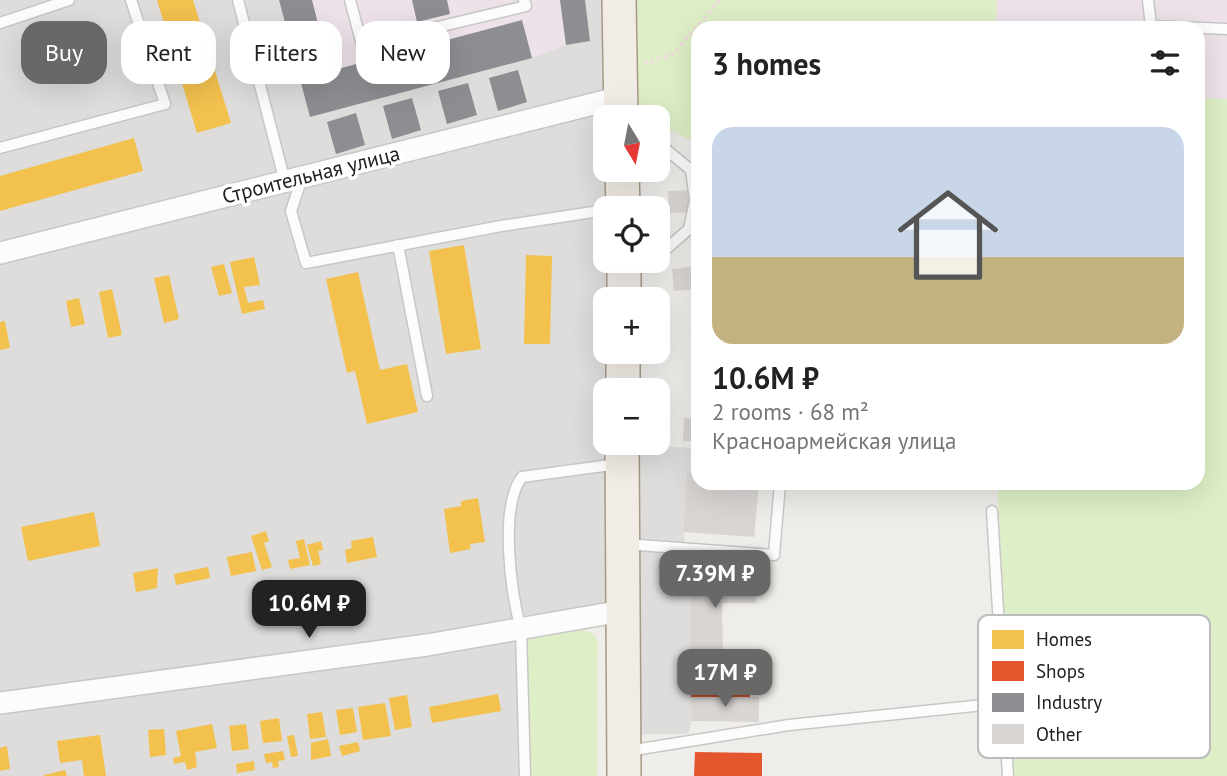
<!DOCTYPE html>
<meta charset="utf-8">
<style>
body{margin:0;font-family:"PT Sans",sans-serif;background:#f2f2f2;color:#222;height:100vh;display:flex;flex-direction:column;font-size:26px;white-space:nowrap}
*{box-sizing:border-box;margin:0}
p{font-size:23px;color:#767676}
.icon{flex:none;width:38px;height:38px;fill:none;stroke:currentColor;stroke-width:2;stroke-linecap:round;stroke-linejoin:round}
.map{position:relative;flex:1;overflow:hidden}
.sheet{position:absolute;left:691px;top:21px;width:514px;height:469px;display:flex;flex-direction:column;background:#fff;border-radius:21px;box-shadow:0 7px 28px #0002}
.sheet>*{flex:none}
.guide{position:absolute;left:21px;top:21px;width:565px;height:63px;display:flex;gap:14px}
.needle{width:46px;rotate:170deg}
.fabs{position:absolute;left:593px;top:105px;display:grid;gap:14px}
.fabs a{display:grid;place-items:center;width:77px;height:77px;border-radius:14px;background:#fff;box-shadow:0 7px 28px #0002;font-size:35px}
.price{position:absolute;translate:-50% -60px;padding:0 16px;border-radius:14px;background:#696867;color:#fff;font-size:23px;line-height:46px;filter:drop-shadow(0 2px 4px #0008)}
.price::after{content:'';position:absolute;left:50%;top:42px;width:21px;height:16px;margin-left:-10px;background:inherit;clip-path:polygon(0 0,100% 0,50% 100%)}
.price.active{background:#222;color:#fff}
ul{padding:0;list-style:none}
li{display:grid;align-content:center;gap:14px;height:371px;padding:0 21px}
li span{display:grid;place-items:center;height:217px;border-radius:21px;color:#555}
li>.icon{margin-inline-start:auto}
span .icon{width:126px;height:126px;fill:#fffc;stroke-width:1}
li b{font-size:30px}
h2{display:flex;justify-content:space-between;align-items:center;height:84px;padding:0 21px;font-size:30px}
.tag{padding:0 24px;border-radius:21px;background:#fff;box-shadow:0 7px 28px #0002;font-size:24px;line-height:63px}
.tag.active{background:#696867;color:#fff}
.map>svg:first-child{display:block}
.residential{fill:#dedddb}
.industrial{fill:#ede2ea}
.grass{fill:#deefc7}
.homes{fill:#f2c14e}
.shops{fill:#e4572e}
.industry{fill:#8d8d92}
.building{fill:#d8d5d3}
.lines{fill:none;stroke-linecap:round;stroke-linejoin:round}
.lane-casing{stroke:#c8c7c6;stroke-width:13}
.street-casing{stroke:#c8c7c6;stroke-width:24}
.primary-casing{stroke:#a69985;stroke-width:36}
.path{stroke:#ecdbda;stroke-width:3.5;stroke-dasharray:3.5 3.5;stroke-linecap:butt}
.lane{stroke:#fdfcfc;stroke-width:10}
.street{stroke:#fdfcfc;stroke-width:21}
.primary{stroke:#f2ece6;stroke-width:33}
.labels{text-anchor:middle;stroke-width:7;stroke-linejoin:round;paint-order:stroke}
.street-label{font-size:21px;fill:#212121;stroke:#fff}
.key{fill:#fff;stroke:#bcbcbc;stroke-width:2}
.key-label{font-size:19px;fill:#212121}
</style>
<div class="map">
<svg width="1227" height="776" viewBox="0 0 1227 776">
<rect width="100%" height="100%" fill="#efedea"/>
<path class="residential" d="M 0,0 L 621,0 L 606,117 L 606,170 L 621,170 L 606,208 L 606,261 L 624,261 L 624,299 L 606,299 L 606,352 L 623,352 L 622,390 L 606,390 L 606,443 L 693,448 L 691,472 L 687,472 L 683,532 L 691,571 L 692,721 L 688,734 L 623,734 L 623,612 L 0,699 Z
M 521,629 L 525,776 L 0,776 L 0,703 Z"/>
<path class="industrial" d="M 279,0 L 560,0 L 566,45 L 532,58 L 310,117 Z
M 997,0 L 1227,0 L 1227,99 L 1199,98 L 1199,28 L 996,28 Z"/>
<path class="grass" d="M 634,0 L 997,0 L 996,28 L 698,28 L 698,144 L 658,124 L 658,117 L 649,117 L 637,105 Z
M 1199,98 L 1227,99 L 1227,776 L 1014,776 L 997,483 L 1199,483 Z
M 581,628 L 596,636 L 598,642 L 597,776 L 527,776 L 521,639 Z"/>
<path class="homes" d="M 157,0 L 193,0 L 231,123 L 197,133 Z
M 75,38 L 81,56 L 68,60 L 62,42 Z
M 134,138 L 143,171 L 0,211 L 0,176 Z
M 464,245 L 481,349 L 446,354 L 429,251 Z
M 526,255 L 552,256 L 550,344 L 524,344 Z
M 254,257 L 260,285 L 244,287 L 248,303 L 263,300 L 265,309 L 242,314 L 230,262 Z
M 224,264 L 232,293 L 219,296 L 211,267 Z
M 358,272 L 380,370 L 407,364 L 418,412 L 367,424 L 355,371 L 347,373 L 326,279 Z
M 169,275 L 179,319 L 164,323 L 154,278 Z
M 112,289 L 122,335 L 108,338 L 99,292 Z
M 79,298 L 85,324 L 71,327 L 66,301 Z
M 5,321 L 10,348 L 0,350 L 0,322 Z
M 478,498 L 485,542 L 470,544 L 471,549 L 450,553 L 444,509 L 461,506 L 461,501 Z
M 94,512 L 100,546 L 28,561 L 21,527 Z
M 266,531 L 269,541 L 264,543 L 272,567 L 262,570 L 251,536 Z
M 373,537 L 377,557 L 347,563 L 345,550 L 352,548 L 351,541 Z
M 304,539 L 310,565 L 290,569 L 288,560 L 300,558 L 296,541 Z
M 321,541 L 323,550 L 318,551 L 321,564 L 313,566 L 307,545 Z
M 252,552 L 256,571 L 231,576 L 227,557 Z
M 208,567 L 210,578 L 176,585 L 174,574 Z
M 158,568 L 157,588 L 136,592 L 133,573 Z
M 498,694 L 501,711 L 432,723 L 429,707 Z
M 407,695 L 412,727 L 395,730 L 389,698 Z
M 385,703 L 391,736 L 363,740 L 358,707 Z
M 353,708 L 357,732 L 340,735 L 336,710 Z
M 322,712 L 326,737 L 310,739 L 307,714 Z
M 279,718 L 282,741 L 263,743 L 260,721 Z
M 212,724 L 217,748 L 195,752 L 197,767 L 187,770 L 185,762 L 174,764 L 173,758 L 181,756 L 176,731 Z
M 246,724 L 249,749 L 232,751 L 229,726 Z
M 164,729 L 166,755 L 150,757 L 148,730 Z
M 100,735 L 106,776 L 84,776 L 82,760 L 60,763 L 57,741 Z
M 294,735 L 298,756 L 291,757 L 287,736 Z
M 328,739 L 331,756 L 311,760 L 311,743 Z
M 358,742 L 360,751 L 342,756 L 339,746 Z
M 7,746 L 10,769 L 0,771 L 0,748 Z
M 283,751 L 285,760 L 278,761 L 279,767 L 273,768 L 272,762 L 266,763 L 264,754 Z
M 254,761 L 255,770 L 237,773 L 236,764 Z
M 65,770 L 67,776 L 44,776 L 44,775 Z"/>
<path class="shops" d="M 691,666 L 750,666 L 750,697 L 691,697 Z
M 695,752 L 762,753 L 762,776 L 694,776 Z"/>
<path class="industry" d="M 279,0 L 312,0 L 330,71 L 522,20 L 532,58 L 310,117 Z
M 412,0 L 447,0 L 450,14 L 417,22 Z
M 560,0 L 585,0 L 590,41 L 566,45 Z
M 518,70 L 527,102 L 498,111 L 489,78 Z
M 468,83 L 477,115 L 447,124 L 438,91 Z
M 412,98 L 421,130 L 392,139 L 383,106 Z
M 356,113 L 365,145 L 336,154 L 327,122 Z"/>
<path class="building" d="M 698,190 L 698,212 L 669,213 L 668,191 Z
M 698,266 L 698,289 L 674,291 L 672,269 Z
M 684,418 L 698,418 L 698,483 L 759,483 L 754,537 L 683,532 L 687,472 L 691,472 L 693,441 L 683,441 Z
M 756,570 L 756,603 L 722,603 L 723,666 L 691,666 L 691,571 Z
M 691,697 L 759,697 L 759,722 L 692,721 Z"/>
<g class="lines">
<defs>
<path id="lane" d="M 238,0 L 285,182
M 350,0 L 362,45 L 526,6 L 524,0
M 1148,0 L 1151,26 L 1227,29
M 0,23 L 69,0
M 658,143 L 691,170 L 695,200 L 689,229 L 658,256
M 0,148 L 165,104 L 131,0
M 302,178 L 291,211 L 306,263 L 501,226 L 606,210
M 398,245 L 427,396
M 992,511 L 1008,776
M 625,544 L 774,555 L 780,483
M 628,751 L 789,725 L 1003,703
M 525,776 L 521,629 C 511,594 499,506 522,477 L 618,464"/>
<path id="street" d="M 0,253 L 621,97
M 0,703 L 427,645 L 622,611"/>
<path id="primary" d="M 619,0 L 621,117
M 622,170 L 623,208
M 624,299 L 624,261
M 623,390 L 623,352
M 622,443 L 624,776"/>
</defs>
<use href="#lane" class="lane-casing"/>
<use href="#street" class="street-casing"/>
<use href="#primary" class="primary-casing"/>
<path class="path" d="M 644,64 L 673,54 L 720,0"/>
<use href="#lane" class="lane"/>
<use href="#street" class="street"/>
<use href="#primary" class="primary"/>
</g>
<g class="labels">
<g class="street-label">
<text transform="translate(311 175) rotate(-14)" y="7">Строительная улица</text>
</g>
</g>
<rect x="978" y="615" width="232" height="143" rx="10" class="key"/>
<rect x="992" y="630" width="32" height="19" fill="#f2c14e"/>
<rect x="992" y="661" width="32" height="20" fill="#e4572e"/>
<rect x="992" y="693" width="32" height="19" fill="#8d8d92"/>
<rect x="992" y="724" width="32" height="20" fill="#d8d5d3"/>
<g class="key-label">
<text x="1036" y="646">Homes</text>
<text x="1036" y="678">Shops</text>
<text x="1036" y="709">Industry</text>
<text x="1036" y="741">Other</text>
</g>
</svg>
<div class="fabs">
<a><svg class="needle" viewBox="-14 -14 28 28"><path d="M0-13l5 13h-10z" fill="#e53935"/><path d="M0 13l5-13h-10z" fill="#767676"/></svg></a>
<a><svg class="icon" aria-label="locate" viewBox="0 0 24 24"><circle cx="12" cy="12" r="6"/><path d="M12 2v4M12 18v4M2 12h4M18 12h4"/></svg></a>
<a>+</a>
<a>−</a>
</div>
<b class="price" style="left:715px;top:610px">7.39M ₽</b>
<b class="price active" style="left:309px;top:640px">10.6M ₽</b>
<b class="price" style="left:725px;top:709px">17M ₽</b>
<div class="guide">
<a class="tag active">Buy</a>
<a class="tag">Rent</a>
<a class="tag">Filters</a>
<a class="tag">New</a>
</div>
<section class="sheet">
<h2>3 homes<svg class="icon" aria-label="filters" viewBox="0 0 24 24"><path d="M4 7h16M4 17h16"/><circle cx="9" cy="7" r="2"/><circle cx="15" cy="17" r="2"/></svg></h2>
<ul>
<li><span style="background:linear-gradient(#c9d6e8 60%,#c2b280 0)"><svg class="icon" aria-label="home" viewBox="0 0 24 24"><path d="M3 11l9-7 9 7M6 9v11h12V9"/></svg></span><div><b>10.6M ₽</b><p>2 rooms · 68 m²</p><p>Красноармейская улица</p></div></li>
</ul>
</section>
</div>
